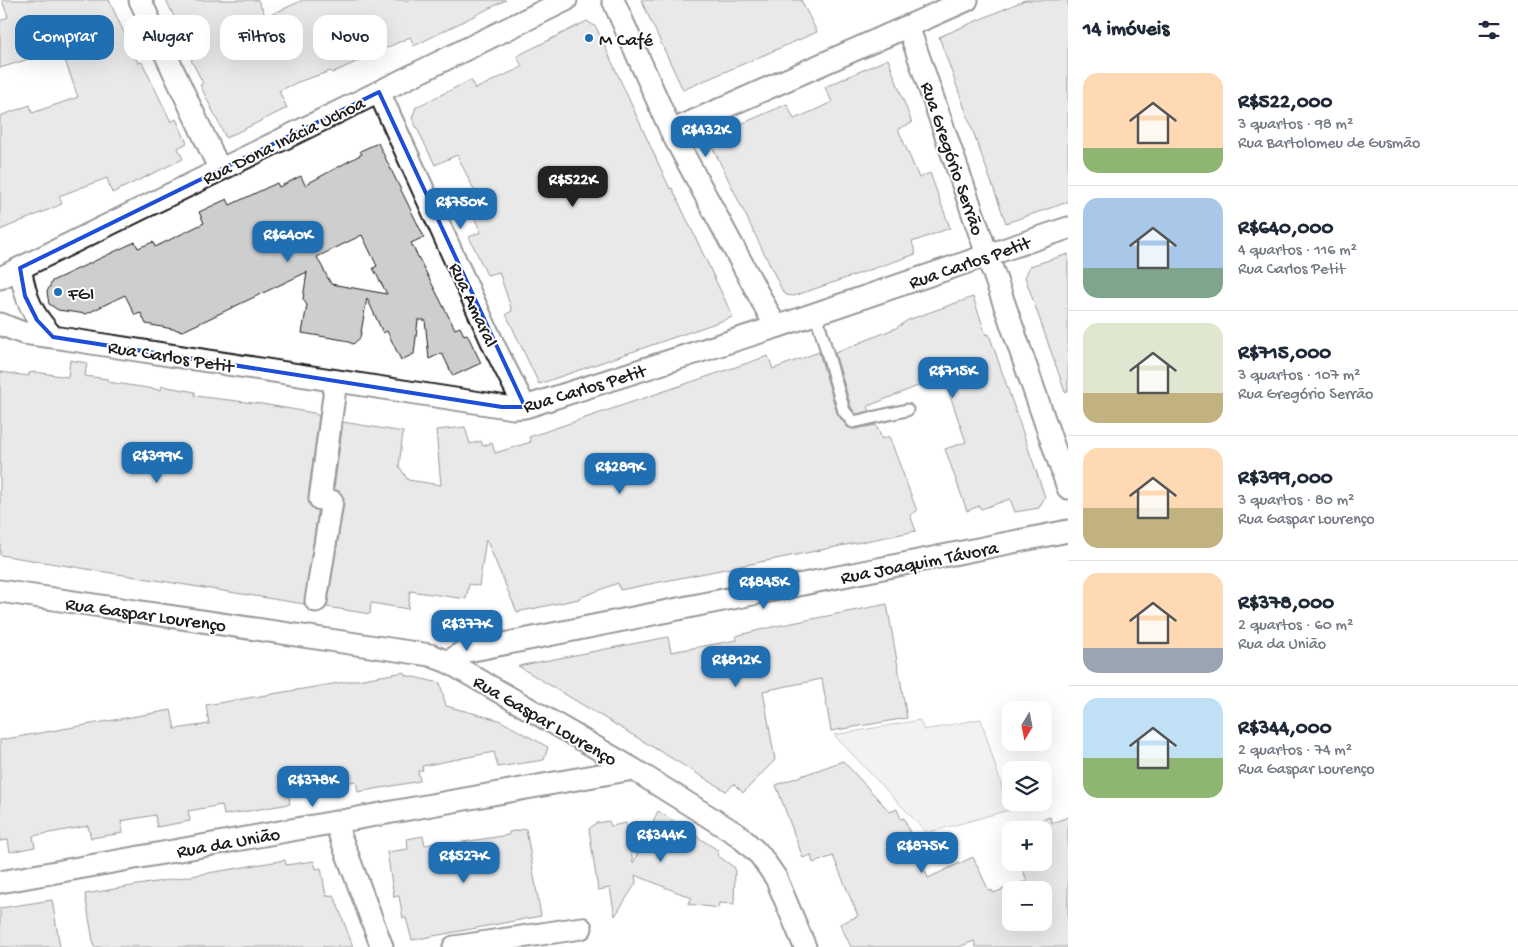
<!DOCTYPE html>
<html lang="pt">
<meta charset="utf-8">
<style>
body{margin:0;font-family:"Gochi Hand",sans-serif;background:#f2f2f3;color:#1f2937;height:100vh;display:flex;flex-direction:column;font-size:19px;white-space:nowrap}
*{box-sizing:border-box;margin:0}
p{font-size:16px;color:#747a83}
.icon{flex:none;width:28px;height:28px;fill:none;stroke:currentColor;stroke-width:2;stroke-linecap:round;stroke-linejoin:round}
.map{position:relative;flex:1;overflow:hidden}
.sheet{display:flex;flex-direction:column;background:#fff;width:450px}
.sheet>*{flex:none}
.guide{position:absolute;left:15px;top:15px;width:475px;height:45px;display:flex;gap:10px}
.needle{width:32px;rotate:190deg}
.buttons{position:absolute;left:1002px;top:701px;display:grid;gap:10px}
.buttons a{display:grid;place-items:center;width:50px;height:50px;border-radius:10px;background:#fff;box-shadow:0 5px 20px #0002;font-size:25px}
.price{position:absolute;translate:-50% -42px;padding:0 11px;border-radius:10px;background:#1f6fb2;color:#fff;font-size:16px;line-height:32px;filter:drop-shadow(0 1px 2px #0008)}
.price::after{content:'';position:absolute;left:50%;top:30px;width:15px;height:11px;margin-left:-8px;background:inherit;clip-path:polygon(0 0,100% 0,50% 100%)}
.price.current{background:#222;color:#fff}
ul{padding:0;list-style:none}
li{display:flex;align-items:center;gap:15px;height:125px;padding:0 15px}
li+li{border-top:1px solid #e0e1e3}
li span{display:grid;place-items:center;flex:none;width:140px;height:100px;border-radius:15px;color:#555}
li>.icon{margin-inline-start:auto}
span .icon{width:60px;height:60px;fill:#fffc;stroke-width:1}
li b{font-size:21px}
h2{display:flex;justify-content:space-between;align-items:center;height:60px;padding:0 15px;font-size:21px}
.tag{padding:0 18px;border-radius:15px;background:#fff;box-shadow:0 5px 20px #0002;font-size:18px;line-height:45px}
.tag.current{background:#1f6fb2;color:#fff}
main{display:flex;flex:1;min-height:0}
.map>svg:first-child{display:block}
.green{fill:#e2e2e2;stroke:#7f7f7f}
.building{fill:#cecece;stroke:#1c1c1c;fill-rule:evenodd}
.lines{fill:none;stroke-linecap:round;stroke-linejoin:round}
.service-casing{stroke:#1c1c1c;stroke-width:15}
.minor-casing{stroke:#1c1c1c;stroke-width:25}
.service{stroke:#fff;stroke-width:11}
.minor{stroke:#fff;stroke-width:21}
.marked{fill:none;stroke:#1d4ed8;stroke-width:4;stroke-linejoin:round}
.poi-dot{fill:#1f6fb2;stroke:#fff;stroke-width:2}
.labels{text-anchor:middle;stroke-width:4;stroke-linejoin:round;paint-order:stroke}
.poi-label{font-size:19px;fill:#1c1c1c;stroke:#fff;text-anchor:start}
.street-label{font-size:19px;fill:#1c1c1c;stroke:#fff}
</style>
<main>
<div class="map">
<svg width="1068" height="947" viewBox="0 0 1068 947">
<rect width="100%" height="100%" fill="#fff"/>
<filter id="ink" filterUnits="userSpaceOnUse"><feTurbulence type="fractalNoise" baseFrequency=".02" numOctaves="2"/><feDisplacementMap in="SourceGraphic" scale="10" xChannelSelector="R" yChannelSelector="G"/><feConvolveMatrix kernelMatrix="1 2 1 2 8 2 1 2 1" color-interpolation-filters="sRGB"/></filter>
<g filter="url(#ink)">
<path class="green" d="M 981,719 L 1009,810 L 927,833 L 834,735 L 920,720 L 924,730 Z"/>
<path class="building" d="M 2,0 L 109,0 L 138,63 L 142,62 L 171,122 L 176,119 L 187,143 L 178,148 L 183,159 L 112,193 L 107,178 L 59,196 L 62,204 L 0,230 L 0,116 L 30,105 L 32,113 L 78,97 L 61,49 L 0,68 L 0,21 L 8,17 Z
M 166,0 L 258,0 L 266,17 L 303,0 L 506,0 L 414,46 L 410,37 L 332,73 L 331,71 L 298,82 L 279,91 L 287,108 L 226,138 L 200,85 L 203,83 L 191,60 L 194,58 Z
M 641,0 L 801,0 L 817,32 L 683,90 Z
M 1025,0 L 1068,0 L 1068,202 L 1006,223 L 939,37 Z
M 587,21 L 596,27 L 670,189 L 672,188 L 733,317 L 539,384 L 506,314 L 512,311 L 499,272 L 487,275 L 469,237 L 481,232 L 467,203 L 478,198 L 457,155 L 435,165 L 412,118 L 416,107 L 471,80 L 475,89 L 522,67 L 517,56 Z
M 888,59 L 912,123 L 898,129 L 919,178 L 930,173 L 950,228 L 912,242 L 916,254 L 794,296 L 786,295 L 783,292 L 712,146 L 716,135 L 787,104 L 794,119 L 813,111 L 832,102 L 825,87 Z
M 378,143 L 424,237 L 411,243 L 455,329 L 460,327 L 464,335 L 467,334 L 481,363 L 453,376 L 442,353 L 429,359 L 425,320 L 418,320 L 414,354 L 401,360 L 387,331 L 383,333 L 367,298 L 360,338 L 353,344 L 344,340 L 302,333 L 307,305 L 303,299 L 307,272 L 183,331 L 146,324 L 141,313 L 135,315 L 125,295 L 86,314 L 58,310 L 49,304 L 47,292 L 52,281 L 135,242 L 138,248 L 153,242 L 155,247 L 204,223 L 199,212 L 227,199 L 230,205 L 277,183 L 279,187 L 301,176 L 305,185 L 362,154 L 360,151 ZM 362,235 L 377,266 L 373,268 L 387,294 L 331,284 L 317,257 Z
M 1068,254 L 1068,391 L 1065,392 L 1025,277 L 1030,266 Z
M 973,297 L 986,335 L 989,334 L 1045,497 L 1039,508 L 1015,512 L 1010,499 L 981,509 L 979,506 L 967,511 L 945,449 L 966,442 L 945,381 L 934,385 L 933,380 L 868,406 L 870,411 L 856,414 L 851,407 L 835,353 L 896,328 L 908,320 Z
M 819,352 L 837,413 L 847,427 L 855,429 L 876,425 L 882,439 L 889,436 L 917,511 L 910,515 L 916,531 L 620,590 L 618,583 L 579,598 L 579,599 L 517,612 L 486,539 L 479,586 L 469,584 L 466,599 L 410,591 L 408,609 L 371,603 L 370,614 L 327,607 L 344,503 L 340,492 L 334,489 L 343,422 L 403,432 L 399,466 L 408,480 L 441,485 L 436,430 L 465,427 L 470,444 L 481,441 L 483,446 L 492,443 L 495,453 L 531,442 L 529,437 L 768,356 L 773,369 Z
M 70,360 L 87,363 L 85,376 L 108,379 L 108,382 L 161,390 L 162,386 L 195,392 L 195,396 L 262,404 L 314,413 L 319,416 L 308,497 L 309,504 L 318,511 L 304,604 L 0,555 L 0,372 L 29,376 L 29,373 L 35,372 L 68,377 Z
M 887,604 L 907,718 L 831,731 L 822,679 L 763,691 L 775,760 L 743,793 L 734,784 L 726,791 L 518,666 L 668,637 L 671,652 L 737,640 L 736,636 L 767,628 Z
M 405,672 L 405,675 L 440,683 L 446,706 L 499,720 L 548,747 L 544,760 L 498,767 L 494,752 L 422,766 L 423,770 L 418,771 L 420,781 L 358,792 L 356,781 L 288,792 L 290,804 L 224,815 L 222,805 L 188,811 L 190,821 L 157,827 L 155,815 L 121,821 L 123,833 L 91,838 L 88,826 L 33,836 L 35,847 L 10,852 L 8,840 L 0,841 L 0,740 L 171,710 L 175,729 L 209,724 L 206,705 Z
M 843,761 L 890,812 L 897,809 L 901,819 L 904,818 L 928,878 L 973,857 L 989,891 L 992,890 L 993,893 L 1027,881 L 1020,862 L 1044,862 L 1044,830 L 1011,830 L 1050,817 L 1052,823 L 1068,817 L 1068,947 L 976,947 L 974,941 L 959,947 L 851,947 L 840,924 L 858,916 L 833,856 L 813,863 L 811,855 L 803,858 L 776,785 ZM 1011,890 L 1044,890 L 1044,922 L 1011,922 Z
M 658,811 L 719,851 L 717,855 L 735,868 L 734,904 L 719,903 L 718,908 L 688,904 L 692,898 L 635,875 L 636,883 L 615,916 L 610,888 L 598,890 L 589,829 L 596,823 L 609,821 L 611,826 L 626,823 L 633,863 Z
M 526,829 L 541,916 L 412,940 L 406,918 L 403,918 L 399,896 L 394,897 L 387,852 L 408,849 L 407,839 L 423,836 L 425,845 L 442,842 L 443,845 L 509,835 L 509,832 Z
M 285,860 L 286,865 L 314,861 L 316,869 L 321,868 L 326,896 L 334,895 L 353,947 L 94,947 L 85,894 Z
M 52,900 L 60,947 L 0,947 L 0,908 Z"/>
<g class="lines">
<defs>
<path id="service" d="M 816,314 L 844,411 L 853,422 L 907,410"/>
<path id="minor" d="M 140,0 L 220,170
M 613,0 L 671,131 L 776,327
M 908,26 L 1068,488
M 379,92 L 495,348 L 525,407
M 671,131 L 967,0
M 20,268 C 26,300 31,313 53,337 L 513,408 L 525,407 L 776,327 L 1068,228
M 0,278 L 566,0
M 0,324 L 23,333 L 53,337
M 0,591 L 430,655 L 448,662 L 633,769 L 738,835 L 760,855 L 776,878 L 805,947
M 316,601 L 332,501 L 320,499 L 336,381
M 448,662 L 463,652 L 1068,531
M 335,822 L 382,947
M 0,882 L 633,769
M 454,947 L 581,928"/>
</defs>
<use href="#service" class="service-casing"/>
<use href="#minor" class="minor-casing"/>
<use href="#service" class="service"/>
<use href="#minor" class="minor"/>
</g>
</g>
<path d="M0 0H1068V947H0ZM 379,92 L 525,407 L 502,407 L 53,337 L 37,320 L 25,296 L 20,268 Z" fill="#fff" fill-opacity=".55" fill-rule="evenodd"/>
<path class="marked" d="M 379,92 L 525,407 L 502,407 L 53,337 L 37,320 L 25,296 L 20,268 Z"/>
<g class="poi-dot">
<circle cx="589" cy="38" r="5"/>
<circle cx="58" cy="292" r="5"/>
</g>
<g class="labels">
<g class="poi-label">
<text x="599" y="45">M Café</text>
<text x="68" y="299">FGI</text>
</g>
<g class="street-label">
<text transform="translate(283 139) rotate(-26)" y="7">Rua Dona Inácia Uchoa</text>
<text transform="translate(954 158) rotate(71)" y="7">Rua Gregório Serrão</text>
<text transform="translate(969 261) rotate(-19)" y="7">Rua Carlos Petit</text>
<text transform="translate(475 304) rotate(65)" y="7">Rua Amaral</text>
<text transform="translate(171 355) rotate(9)" y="7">Rua Carlos Petit</text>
<text transform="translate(584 387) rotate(-17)" y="7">Rua Carlos Petit</text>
<text transform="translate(919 561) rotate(-11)" y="7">Rua Joaquim Távora</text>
<text transform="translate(146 613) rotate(8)" y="7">Rua Gaspar Lourenço</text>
<text transform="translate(546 719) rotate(30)" y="7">Rua Gaspar Lourenço</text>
<text transform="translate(228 841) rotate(-10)" y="7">Rua da União</text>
</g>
</g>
</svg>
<div class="buttons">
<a><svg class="needle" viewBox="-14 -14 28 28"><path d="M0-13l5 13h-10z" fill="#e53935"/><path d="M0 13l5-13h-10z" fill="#747a83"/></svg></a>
<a><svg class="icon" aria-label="layers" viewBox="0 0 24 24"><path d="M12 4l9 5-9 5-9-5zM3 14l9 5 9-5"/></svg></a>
<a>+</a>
<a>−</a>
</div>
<b class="price" style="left:706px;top:158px">R$432K</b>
<b class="price current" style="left:573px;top:208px">R$522K</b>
<b class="price" style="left:461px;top:230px">R$750K</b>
<b class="price" style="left:288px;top:263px">R$640K</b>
<b class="price" style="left:953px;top:399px">R$715K</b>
<b class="price" style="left:157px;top:484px">R$399K</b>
<b class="price" style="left:620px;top:495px">R$289K</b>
<b class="price" style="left:764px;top:610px">R$845K</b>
<b class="price" style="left:467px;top:652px">R$377K</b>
<b class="price" style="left:736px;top:688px">R$812K</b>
<b class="price" style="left:313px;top:808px">R$378K</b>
<b class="price" style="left:661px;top:863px">R$344K</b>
<b class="price" style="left:922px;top:874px">R$875K</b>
<b class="price" style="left:464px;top:884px">R$527K</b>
<div class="guide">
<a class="tag current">Comprar</a>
<a class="tag">Alugar</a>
<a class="tag">Filtros</a>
<a class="tag">Novo</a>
</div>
</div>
<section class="sheet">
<h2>14 imóveis<svg class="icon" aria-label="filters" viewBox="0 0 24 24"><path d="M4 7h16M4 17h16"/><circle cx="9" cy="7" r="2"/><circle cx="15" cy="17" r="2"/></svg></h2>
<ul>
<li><span style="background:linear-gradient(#ffd9b3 75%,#8fb573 0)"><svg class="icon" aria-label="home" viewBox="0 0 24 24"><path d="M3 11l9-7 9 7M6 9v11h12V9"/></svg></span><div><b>R$522,000</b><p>3 quartos · 98 m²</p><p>Rua Bartolomeu de Gusmão</p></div></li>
<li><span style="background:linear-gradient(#a9c7e8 70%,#7fa58c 0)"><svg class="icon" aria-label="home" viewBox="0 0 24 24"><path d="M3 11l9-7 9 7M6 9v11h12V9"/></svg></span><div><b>R$640,000</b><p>4 quartos · 116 m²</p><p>Rua Carlos Petit</p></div></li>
<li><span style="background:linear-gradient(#dfe7d0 70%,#c2b280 0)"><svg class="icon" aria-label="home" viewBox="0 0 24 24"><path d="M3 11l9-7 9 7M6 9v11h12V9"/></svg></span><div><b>R$715,000</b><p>3 quartos · 107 m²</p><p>Rua Gregório Serrão</p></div></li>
<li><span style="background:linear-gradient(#ffd9b3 60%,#c2b280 0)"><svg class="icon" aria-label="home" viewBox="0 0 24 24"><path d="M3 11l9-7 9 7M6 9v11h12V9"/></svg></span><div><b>R$399,000</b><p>3 quartos · 80 m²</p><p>Rua Gaspar Lourenço</p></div></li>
<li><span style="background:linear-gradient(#ffd9b3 75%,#9aa5b1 0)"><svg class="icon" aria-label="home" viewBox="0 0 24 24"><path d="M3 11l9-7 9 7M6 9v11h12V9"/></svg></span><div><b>R$378,000</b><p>2 quartos · 60 m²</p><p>Rua da União</p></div></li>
<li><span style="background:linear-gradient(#bfe0f5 60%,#8fb573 0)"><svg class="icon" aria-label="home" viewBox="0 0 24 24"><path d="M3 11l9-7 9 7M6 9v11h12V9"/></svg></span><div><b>R$344,000</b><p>2 quartos · 74 m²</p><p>Rua Gaspar Lourenço</p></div></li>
</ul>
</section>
</main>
